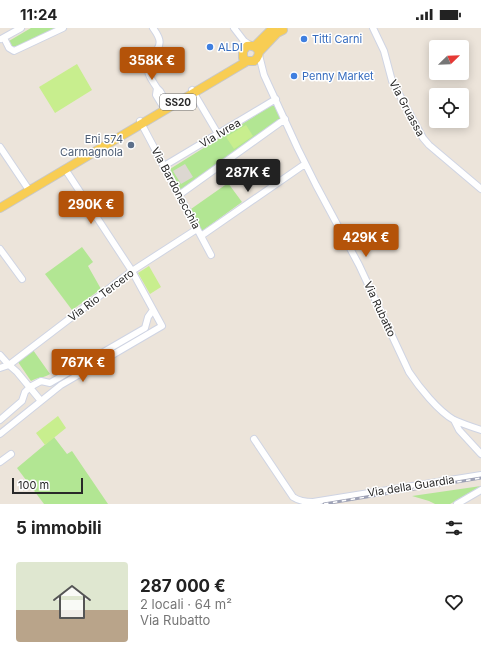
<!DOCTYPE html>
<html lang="it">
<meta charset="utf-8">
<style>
body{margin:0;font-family:Inter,sans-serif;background:#f6f6f6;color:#222;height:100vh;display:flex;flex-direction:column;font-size:15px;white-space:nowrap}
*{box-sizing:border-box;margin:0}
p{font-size:13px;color:#767676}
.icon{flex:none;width:22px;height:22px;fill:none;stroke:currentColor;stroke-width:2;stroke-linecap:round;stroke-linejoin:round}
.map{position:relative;height:476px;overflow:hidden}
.panel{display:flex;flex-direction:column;background:#fff;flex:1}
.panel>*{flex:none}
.needle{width:26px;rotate:67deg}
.controls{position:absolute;left:429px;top:12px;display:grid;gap:8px}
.controls a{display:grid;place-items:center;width:40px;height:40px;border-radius:4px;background:#fff;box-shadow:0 2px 10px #0003;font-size:20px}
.scale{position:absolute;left:12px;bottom:10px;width:71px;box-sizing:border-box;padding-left:4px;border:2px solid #292929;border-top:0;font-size:11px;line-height:14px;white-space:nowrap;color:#292929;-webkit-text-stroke:3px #fff;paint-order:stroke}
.price{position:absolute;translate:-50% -34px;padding:0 9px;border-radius:4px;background:#b45309;color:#fff;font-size:13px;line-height:26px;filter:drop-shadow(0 1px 2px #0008)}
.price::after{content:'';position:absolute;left:50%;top:24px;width:12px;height:9px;margin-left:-6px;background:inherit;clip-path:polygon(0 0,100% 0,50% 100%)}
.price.active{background:#222;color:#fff}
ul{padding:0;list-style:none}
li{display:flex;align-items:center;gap:12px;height:100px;padding:0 16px}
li+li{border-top:1px solid #e0e0e0}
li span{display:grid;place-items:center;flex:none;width:112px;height:80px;border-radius:4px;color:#555}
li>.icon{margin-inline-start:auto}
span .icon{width:48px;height:48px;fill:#fffc;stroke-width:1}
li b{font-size:17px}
h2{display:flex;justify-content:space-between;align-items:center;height:48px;padding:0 16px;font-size:17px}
.status{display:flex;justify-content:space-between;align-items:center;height:28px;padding:0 20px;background:#fff;direction:ltr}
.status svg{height:11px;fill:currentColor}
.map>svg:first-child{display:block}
.green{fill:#b2e693}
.pitch{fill:#c8ee8e}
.plaza{fill:#dcd7d1}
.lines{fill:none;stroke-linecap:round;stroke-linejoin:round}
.minor-casing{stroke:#cfd4e3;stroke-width:8}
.major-casing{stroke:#c7c7c7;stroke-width:10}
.minor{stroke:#fff;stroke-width:6}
.major{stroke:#f8cd53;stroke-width:8}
.rail-casing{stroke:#9da1b5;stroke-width:3}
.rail{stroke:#fff;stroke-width:1.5;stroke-dasharray:4.5;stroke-linecap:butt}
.shop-dot{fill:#3f7fe0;stroke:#fff;stroke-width:1.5}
.service-dot{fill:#5c6f8a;stroke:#fff;stroke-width:1.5}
.labels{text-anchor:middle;stroke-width:3;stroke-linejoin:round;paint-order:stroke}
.shield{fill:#fff;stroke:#696969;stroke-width:1}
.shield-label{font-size:10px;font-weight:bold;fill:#292929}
.shop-label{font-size:11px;fill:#366cbe;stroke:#fff;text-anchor:start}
.street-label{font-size:11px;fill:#292929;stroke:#fff}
.service-label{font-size:11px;fill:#4e5e75;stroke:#fff;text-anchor:end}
</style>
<div class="status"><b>11:24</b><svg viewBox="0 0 49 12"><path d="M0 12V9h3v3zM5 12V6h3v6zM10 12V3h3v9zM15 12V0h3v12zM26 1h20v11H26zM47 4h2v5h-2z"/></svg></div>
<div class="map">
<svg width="481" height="476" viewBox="0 0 481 476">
<rect width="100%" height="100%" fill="#ece4da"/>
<path class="green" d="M 31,0 L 56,0 L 14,22 L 9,13 Z
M 274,76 L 282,91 L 180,162 L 170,141 Z
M 228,155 L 242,174 L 202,203 L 191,181 Z
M 82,219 L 93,234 L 88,238 L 101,261 L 72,282 L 45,246 Z
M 33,322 L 50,346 C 44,350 38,349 31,353 L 18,334 Z
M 54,409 L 67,426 L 72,423 L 108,476 L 44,476 L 17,440 Z
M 481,458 L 450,476 L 435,476 L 429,473 L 412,468 Z"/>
<path class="pitch" d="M 77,36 L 92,62 L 55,85 L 39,59 Z
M 246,97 L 253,108 L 234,121 L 226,109 Z
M 149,238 L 161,259 L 150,266 L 138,245 Z
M 58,388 L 66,400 L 45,417 L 36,405 Z"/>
<path class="plaza" d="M 185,136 L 193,149 L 181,156 L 173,143 Z"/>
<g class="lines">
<defs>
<path id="minor" d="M 153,0 C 161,11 163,17 152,27 C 150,29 148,31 147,34 C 145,43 153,54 157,60
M 234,0 L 244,13 L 250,17
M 373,0 L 384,23 L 392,53 L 423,110 L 429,117 L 481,161
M 4,10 L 9,20 L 14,23 L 63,0
M 1,11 L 21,0
M 259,27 L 264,47 L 298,121 L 316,157 L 359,237 L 409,344 C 419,359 438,383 454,392 C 463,396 472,399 481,402
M 192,62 L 218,106
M 165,82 L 156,67 L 157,60 L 160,63 L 169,79
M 140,93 L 211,227
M 0,119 L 29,162
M 164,138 L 276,71
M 179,167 L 285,91
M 201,208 L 305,136
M 0,221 L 22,251
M 0,327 L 9,337 L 17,344 L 41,373
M 0,340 L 9,337 L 132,243 L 197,201
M 0,392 L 22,373 L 25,364 L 30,359 L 41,353 L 50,355 L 145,300 L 148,289 L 153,282
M 454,392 L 459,402 L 481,426
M 0,406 L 61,357 L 162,298 L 132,243 L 65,141
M 254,411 L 293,469 C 299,473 305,474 313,474 L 481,447
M 0,434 L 11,426
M 457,476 L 481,462"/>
<path id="major" d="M 255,18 L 273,0
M 259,24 L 277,5 L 283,2
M 0,180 L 244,35 L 247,33 L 254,33 C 263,26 258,16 247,18 L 243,23 L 243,30 L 247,33"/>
</defs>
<use href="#minor" class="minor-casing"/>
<use href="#major" class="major-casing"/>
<use href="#minor" class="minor"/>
<use href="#major" class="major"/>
<defs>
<path id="rail" d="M 324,476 L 481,450"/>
</defs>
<use href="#rail" class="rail-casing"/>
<use href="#rail" class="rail"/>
</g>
<g class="shop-dot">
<circle cx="304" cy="11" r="4"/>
<circle cx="210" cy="19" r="4"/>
<circle cx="294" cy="48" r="4"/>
</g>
<circle class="service-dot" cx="131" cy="117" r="4"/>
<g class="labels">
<rect class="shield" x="160" y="66" width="36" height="16" rx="3"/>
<g class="shield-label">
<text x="178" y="78">SS20</text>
</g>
<g class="shop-label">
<text x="312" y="15">Titti Carni</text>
<text x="218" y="23">ALDI</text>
<text x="302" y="52">Penny Market</text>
</g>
<g class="street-label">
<text transform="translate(407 80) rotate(62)" y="4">Via Gruassa</text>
<text transform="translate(220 105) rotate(-31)" y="4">Via Ivrea</text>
<text transform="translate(176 160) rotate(62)" y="4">Via Bardonecchia</text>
<text transform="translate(101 267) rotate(-37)" y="4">Via Rio Tercero</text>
<text transform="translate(380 281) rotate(65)" y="4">Via Rubatto</text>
<text transform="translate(411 458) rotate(-9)" y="4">Via della Guardia</text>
</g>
<g class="service-label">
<text x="123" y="115">Eni 574<tspan x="123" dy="13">Carmagnola</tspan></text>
</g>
</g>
</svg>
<div class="controls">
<a><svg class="needle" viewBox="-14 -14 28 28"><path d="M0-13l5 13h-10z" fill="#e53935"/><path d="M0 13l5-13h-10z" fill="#767676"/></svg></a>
<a><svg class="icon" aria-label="locate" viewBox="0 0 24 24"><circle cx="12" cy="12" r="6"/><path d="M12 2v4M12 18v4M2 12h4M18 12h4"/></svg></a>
</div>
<div class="scale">100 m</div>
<b class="price" style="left:152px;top:53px">358K €</b>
<b class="price active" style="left:248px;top:165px">287K €</b>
<b class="price" style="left:91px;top:197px">290K €</b>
<b class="price" style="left:366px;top:230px">429K €</b>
<b class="price" style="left:83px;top:355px">767K €</b>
</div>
<section class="panel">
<h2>5 immobili<svg class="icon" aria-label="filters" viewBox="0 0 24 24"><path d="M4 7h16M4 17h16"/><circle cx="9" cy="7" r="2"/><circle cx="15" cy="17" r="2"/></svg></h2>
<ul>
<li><span style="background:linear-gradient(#dfe7d0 60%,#b9a48a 0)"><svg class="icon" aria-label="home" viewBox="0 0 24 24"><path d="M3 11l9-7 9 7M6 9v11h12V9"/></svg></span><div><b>287 000 €</b><p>2 locali · 64 m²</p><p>Via Rubatto</p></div><svg class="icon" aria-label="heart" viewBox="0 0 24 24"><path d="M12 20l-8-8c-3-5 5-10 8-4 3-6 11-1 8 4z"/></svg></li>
</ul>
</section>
